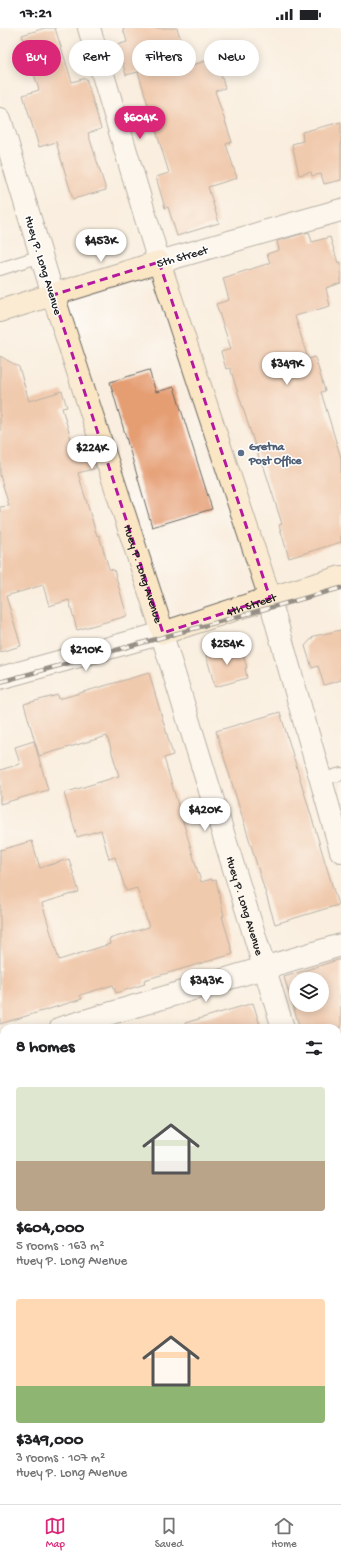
<!DOCTYPE html>
<meta charset="utf-8">
<style>
body{margin:0;font-family:"Gochi Hand",sans-serif;background:#f2f2f2;color:#202124;height:100vh;display:flex;flex-direction:column;font-size:15px;white-space:nowrap}
*{box-sizing:border-box;margin:0}
p{font-size:13px;color:#757577}
.icon{flex:none;width:22px;height:22px;fill:none;stroke:currentColor;stroke-width:2;stroke-linecap:round;stroke-linejoin:round}
.map{position:relative;flex:1;overflow:hidden}
.details{position:absolute;left:0px;top:996px;width:341px;height:480px;display:flex;flex-direction:column;background:#fff;border-radius:12px 12px 0 0;box-shadow:0 2px 10px #0003}
.details>*{flex:none}
.hud{position:absolute;left:12px;top:12px;width:317px;height:36px;display:flex;gap:8px}
.controls{position:absolute;left:289px;top:944px;display:grid;gap:8px}
.controls a{display:grid;place-items:center;width:40px;height:40px;border-radius:50%;background:#fff;box-shadow:0 2px 10px #0003;font-size:20px}
.price{position:absolute;translate:-50% -34px;padding:0 9px;border-radius:14px;background:#fff;color:#222;font-size:13px;line-height:26px;filter:drop-shadow(0 1px 2px #0008)}
.price::after{content:'';position:absolute;left:50%;top:24px;width:12px;height:9px;margin-left:-6px;background:inherit;clip-path:polygon(0 0,100% 0,50% 100%)}
.price.current{background:#db2777;color:#fff}
ul{padding:0;list-style:none}
li{display:grid;align-content:center;gap:8px;height:212px;padding:0 16px}
li span{display:grid;place-items:center;height:124px;border-radius:4px;color:#555}
li>.icon{margin-inline-start:auto}
span .icon{width:72px;height:72px;fill:#fffc;stroke-width:1}
li b{font-size:17px}
h2{display:flex;justify-content:space-between;align-items:center;height:48px;padding:0 16px;font-size:17px}
.pill{padding:0 14px;border-radius:18px;background:#fff;box-shadow:0 2px 10px #0003;font-size:14px;line-height:36px}
.pill.current{background:#db2777;color:#fff}
.status{display:flex;justify-content:space-between;align-items:center;height:28px;padding:0 20px;background:#fff;direction:ltr}
.status svg{height:11px;fill:currentColor}
.menu{display:flex;justify-content:space-around;align-items:center;height:56px;border-top:1px solid #e0e0e0;background:#fff;font-size:11px;color:#757577}
.menu a{display:grid;justify-items:center;gap:2px}
.menu .current{color:#db2777}
.map>svg:first-child{display:block}
.building{fill:#e59d72;fill-rule:evenodd}
.lines{fill:none;stroke-linecap:round;stroke-linejoin:round}
.lane-casing{stroke:#696660;stroke-width:14}
.street-casing{stroke:#696660;stroke-width:24}
.secondary-casing{stroke:#696660;stroke-width:24}
.lane{stroke:#fff;stroke-width:12}
.street{stroke:#fff;stroke-width:22}
.secondary{stroke:#fbe6c4;stroke-width:22}
.rail-casing{stroke:#1c1c1c;stroke-width:4.5}
.rail{stroke:#fff;stroke-width:3;stroke-dasharray:9;stroke-linecap:butt}
.marked{fill:none;stroke:#b5179e;stroke-width:3;stroke-dasharray:8 5;stroke-linejoin:round}
.service-dot{fill:#5c6f8a;stroke:#fff;stroke-width:1.5}
.labels{text-anchor:middle;stroke-width:3;stroke-linejoin:round;paint-order:stroke}
.street-label{font-size:12px;fill:#1c1c1c;stroke:#fff}
.service-label{font-size:12px;font-weight:bold;fill:#4e5e75;stroke:#fff;text-anchor:start}
</style>
<div class="status"><b>17:21</b><svg viewBox="0 0 49 12"><path d="M0 12V9h3v3zM5 12V6h3v6zM10 12V3h3v9zM15 12V0h3v12zM26 1h20v11H26zM47 4h2v5h-2z"/></svg></div>
<div class="map">
<svg width="341" height="1476" viewBox="0 0 341 1476">
<rect width="100%" height="100%" fill="#fff"/>
<filter id="ink" filterUnits="userSpaceOnUse"><feTurbulence type="fractalNoise" baseFrequency=".025" numOctaves="2"/><feDisplacementMap in="SourceGraphic" scale="8" xChannelSelector="R" yChannelSelector="G"/><feConvolveMatrix kernelMatrix="1 2 1 2 8 2 1 2 1" color-interpolation-filters="sRGB"/></filter>
<filter id="wash" filterUnits="userSpaceOnUse"><feTurbulence type="fractalNoise" baseFrequency=".012" numOctaves="4" result="noise"/><feDisplacementMap in="SourceGraphic" scale="16" xChannelSelector="R" yChannelSelector="G"/><feGaussianBlur stdDeviation="0.9" result="paint"/><feColorMatrix in="noise" values="0 0 0 0 0 0 0 0 0 0 0 0 0 0 0 0 0 1.4 0 .05"/><feComposite in="paint" operator="in"/></filter>
<g filter="url(#wash)">
<rect width="100%" height="100%" fill="#f9eedf"/>
<g id="blocks">
<path class="building" d="M 45,0 L 55,0 L 72,54 L 86,50 L 101,101 L 88,105 L 106,162 L 73,171 L 56,114 L 39,119 L 23,67 L 39,62 L 22,7 Z
M 123,0 L 177,0 L 189,38 L 216,30 L 225,60 L 215,63 L 232,114 L 226,116 L 237,150 L 208,159 L 219,195 L 177,208 L 168,179 L 165,180 L 156,149 L 169,145 L 138,44 L 126,47 L 117,17 L 127,14 Z
M 341,94 L 341,152 L 324,156 L 321,146 L 312,148 L 311,144 L 299,147 L 292,116 L 303,113 L 302,104 Z
M 309,204 L 312,214 L 330,209 L 338,235 L 341,234 L 341,255 L 326,260 L 330,278 L 295,288 L 308,331 L 315,329 L 325,363 L 321,364 L 341,430 L 341,514 L 289,530 L 279,497 L 282,496 L 263,436 L 261,436 L 230,340 L 226,341 L 221,324 L 231,321 L 216,276 L 229,272 L 223,250 L 270,235 L 267,226 L 279,222 L 277,213 Z
M 0,328 L 19,339 L 29,373 L 62,363 L 67,379 L 62,380 L 76,428 L 91,424 L 96,440 L 78,445 L 97,508 L 99,507 L 109,541 L 114,542 L 127,588 L 77,602 L 69,572 L 49,578 L 43,557 L 6,568 L 21,618 L 0,624 L 0,479 L 9,478 L 0,447 Z
M 149,342 L 156,364 L 174,359 L 212,481 L 152,499 L 110,354 Z
M 341,602 L 341,652 L 324,657 L 318,638 L 312,640 L 305,618 L 314,608 Z
M 240,617 L 247,640 L 245,640 L 247,650 L 215,659 L 206,627 Z
M 149,645 L 173,727 L 164,730 L 201,854 L 212,851 L 212,853 L 216,852 L 224,888 L 222,888 L 233,926 L 144,952 L 145,956 L 116,965 L 113,957 L 80,967 L 82,971 L 0,996 L 0,822 L 32,813 L 40,840 L 69,831 L 79,864 L 42,875 L 59,932 L 110,916 L 109,911 L 149,899 L 137,860 L 126,863 L 115,829 L 109,831 L 101,802 L 77,809 L 64,765 L 119,748 L 107,708 L 39,728 L 24,676 L 58,667 L 59,671 Z
M 280,684 L 338,877 L 275,896 L 216,703 Z
M 34,713 L 48,762 L 0,776 L 0,742 L 20,736 L 15,719 Z
M 341,931 L 341,1000 L 300,1000 L 284,949 ZM 296,951 L 322,951 L 322,977 L 296,977 Z
M 253,975 L 261,1000 L 185,1000 L 185,995 Z"/>
</g>
</g>
<g filter="url(#ink)">
<use href="#blocks" fill-opacity="0" stroke="#696660" stroke-width="1"/>
<g class="lines">
<defs>
<path id="lane" d="M 0,241 L 41,228
M 321,752 L 341,746"/>
<g id="street">
<path d="M 89,0 L 159,234 L 341,182"/>
<path d="M 0,91 L 53,267"/>
<path d="M 270,570 L 272,579 L 341,823"/>
<path id="s1" d="M 0,650 L 163,605 L 163,610 L 283,1000"/>
<path d="M 61,1000 L 341,917"/>
<path d="M 0,1018 L 4,1017"/>
<path d="M 0,1123 L 4,1137"/>
<path d="M 337,1180 L 341,1194"/>
<path d="M 337,1292 L 341,1291"/>
<path d="M 0,1394 L 4,1393"/>
<path d="M 102,1472 L 103,1476"/>
</g>
<g id="secondary">
<path id="s2" d="M 53,267 L 163,605 L 270,570 L 341,549"/>
<path d="M 0,283 L 159,234 L 270,570"/>
</g>
</defs>
<use href="#lane" class="lane-casing"/>
<use href="#street" class="street-casing"/>
<use href="#secondary" class="secondary-casing"/>
<use href="#lane" class="lane"/>
<use href="#street" class="street"/>
<use href="#secondary" class="secondary"/>
<defs>
<path id="rail" d="M 0,654 L 341,560"/>
</defs>
<use href="#rail" class="rail-casing"/>
<use href="#rail" class="rail"/>
</g>
</g>
<path d="M0 0H341V1476H0ZM 159,234 L 270,570 L 163,605 L 53,267 Z" fill="#f9eedf" fill-opacity=".55" fill-rule="evenodd"/>
<path class="marked" d="M 159,234 L 270,570 L 163,605 L 53,267 Z"/>
<circle class="service-dot" cx="241" cy="425" r="4"/>
<g class="labels">
<g class="street-label">
<text transform="translate(182 228) rotate(-16)" y="4">5th Street</text>
<text transform="translate(44 237) rotate(73)" y="4">Huey P. Long Avenue</text>
<text dy="4" stroke="none"><textPath href="#s2" startOffset="293">Huey P. Long Avenue</textPath></text>
<text dy="4" stroke="none"><textPath href="#s2" startOffset="448">4th Street</textPath></text>
<text dy="4" stroke="none"><textPath href="#s1" startOffset="454">Huey P. Long Avenue</textPath></text>
</g>
<g class="service-label">
<text x="249" y="422">Gretna<tspan x="249" dy="14">Post Office</tspan></text>
</g>
</g>
</svg>
<div class="controls">
<a><svg class="icon" aria-label="layers" viewBox="0 0 24 24"><path d="M12 4l9 5-9 5-9-5zM3 14l9 5 9-5"/></svg></a>
</div>
<b class="price current" style="left:140px;top:112px">$604K</b>
<b class="price" style="left:101px;top:235px">$453K</b>
<b class="price" style="left:287px;top:358px">$349K</b>
<b class="price" style="left:92px;top:442px">$224K</b>
<b class="price" style="left:227px;top:638px">$254K</b>
<b class="price" style="left:86px;top:644px">$210K</b>
<b class="price" style="left:205px;top:804px">$420K</b>
<b class="price" style="left:206px;top:975px">$343K</b>
<div class="hud">
<a class="pill current">Buy</a>
<a class="pill">Rent</a>
<a class="pill">Filters</a>
<a class="pill">New</a>
</div>
<section class="details">
<h2>8 homes<svg class="icon" aria-label="filters" viewBox="0 0 24 24"><path d="M4 7h16M4 17h16"/><circle cx="9" cy="7" r="2"/><circle cx="15" cy="17" r="2"/></svg></h2>
<ul>
<li><span style="background:linear-gradient(#dfe7d0 60%,#b9a48a 0)"><svg class="icon" aria-label="home" viewBox="0 0 24 24"><path d="M3 11l9-7 9 7M6 9v11h12V9"/></svg></span><div><b>$604,000</b><p>5 rooms · 163 m²</p><p>Huey P. Long Avenue</p></div></li>
<li><span style="background:linear-gradient(#ffd9b3 70%,#8fb573 0)"><svg class="icon" aria-label="home" viewBox="0 0 24 24"><path d="M3 11l9-7 9 7M6 9v11h12V9"/></svg></span><div><b>$349,000</b><p>3 rooms · 107 m²</p><p>Huey P. Long Avenue</p></div></li>
</ul>
</section>
</div>
<nav class="menu">
<a class="current"><svg class="icon" aria-label="map" viewBox="0 0 24 24"><path d="M3 6l6-2 6 2 6-2v14l-6 2-6-2-6 2zM9 4v14M15 6v14"/></svg>Map</a>
<a><svg class="icon" aria-label="saved" viewBox="0 0 24 24"><path d="M7 4h10v16l-5-4-5 4z"/></svg>Saved</a>
<a><svg class="icon" aria-label="home" viewBox="0 0 24 24"><path d="M3 11l9-7 9 7M6 9v11h12V9"/></svg>Home</a>
</nav>
